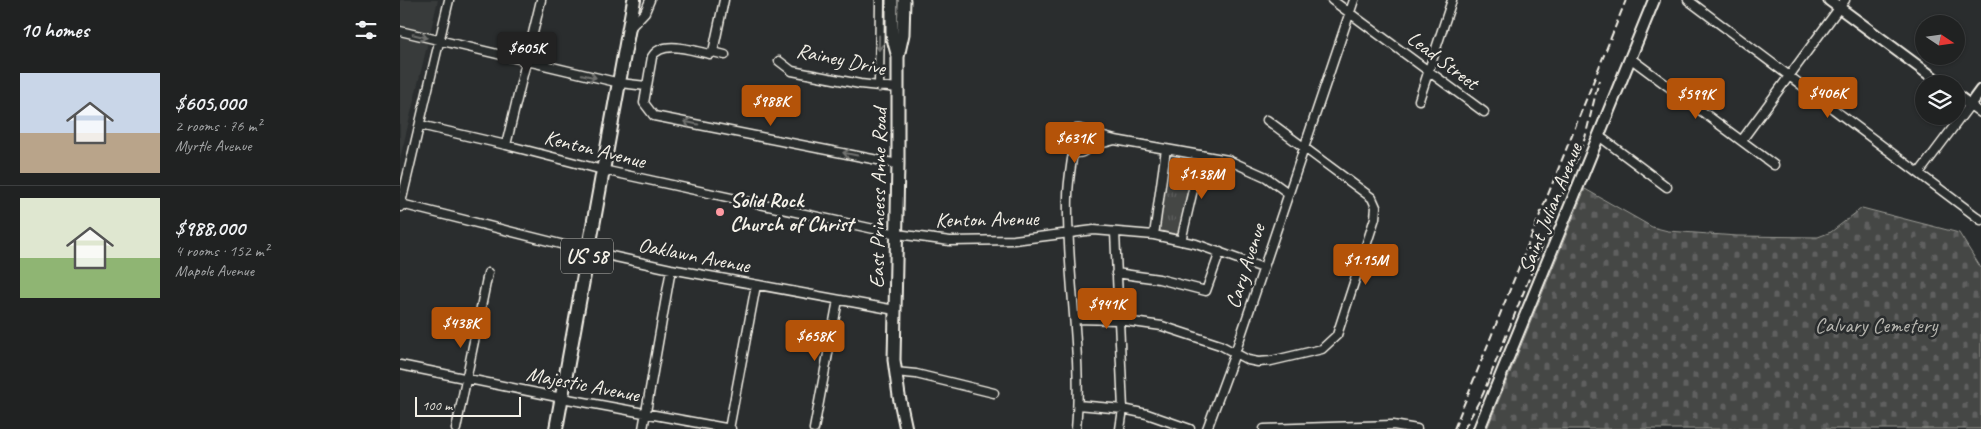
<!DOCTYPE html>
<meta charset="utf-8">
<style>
body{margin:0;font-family:Caveat,sans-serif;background:#2d2f2f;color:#f1f3f6;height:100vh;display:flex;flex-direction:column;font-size:19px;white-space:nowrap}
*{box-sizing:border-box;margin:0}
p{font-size:16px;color:#a2a4a5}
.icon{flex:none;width:28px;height:28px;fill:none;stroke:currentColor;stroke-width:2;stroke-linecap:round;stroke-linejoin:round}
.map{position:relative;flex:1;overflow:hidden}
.sheet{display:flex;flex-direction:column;background:#202222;width:400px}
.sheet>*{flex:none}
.needle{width:32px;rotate:103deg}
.tools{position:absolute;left:1515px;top:15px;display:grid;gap:10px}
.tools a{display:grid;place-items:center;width:50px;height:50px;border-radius:50%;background:#202222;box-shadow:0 1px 4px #0004,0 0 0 1px #3d3f40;font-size:25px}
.scale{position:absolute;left:15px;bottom:12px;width:106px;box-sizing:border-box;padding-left:5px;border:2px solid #f4f1e8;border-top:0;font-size:14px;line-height:18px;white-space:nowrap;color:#f4f1e8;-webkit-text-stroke:4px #2a2d2e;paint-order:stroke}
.price{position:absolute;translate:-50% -42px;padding:0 11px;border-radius:5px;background:#b45309;color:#fff;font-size:16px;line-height:32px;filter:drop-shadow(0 1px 2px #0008)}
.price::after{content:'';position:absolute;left:50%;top:30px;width:15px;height:11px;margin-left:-8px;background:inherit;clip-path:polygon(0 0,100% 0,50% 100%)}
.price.current{background:#222;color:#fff}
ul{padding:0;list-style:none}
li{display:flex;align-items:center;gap:15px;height:125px;padding:0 20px}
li+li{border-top:1px solid #3d3f40}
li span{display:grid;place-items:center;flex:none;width:140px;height:100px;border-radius:0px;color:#555}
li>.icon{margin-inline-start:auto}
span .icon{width:60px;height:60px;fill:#fffc;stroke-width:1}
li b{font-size:21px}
h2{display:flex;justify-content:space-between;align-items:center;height:60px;padding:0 20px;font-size:21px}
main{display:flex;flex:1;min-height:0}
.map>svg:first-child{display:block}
.built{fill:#373a3a}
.cemetery{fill:url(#cemetery-stones);stroke:#9c9c96}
.park{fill:url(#park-tufts);stroke:#9c9c96}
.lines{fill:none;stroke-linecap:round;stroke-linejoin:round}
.minor-casing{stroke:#f4f1e8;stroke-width:11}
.tertiary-casing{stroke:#f4f1e8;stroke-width:14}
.secondary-casing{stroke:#f4f1e8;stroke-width:15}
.primary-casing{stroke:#f4f1e8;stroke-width:16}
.minor{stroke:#2a2d2e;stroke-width:8}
.tertiary{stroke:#2a2d2e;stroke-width:10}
.secondary{stroke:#2a2d2e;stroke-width:11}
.primary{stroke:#2a2d2e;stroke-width:12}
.rail{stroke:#f4f1e8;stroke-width:2;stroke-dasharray:8 4;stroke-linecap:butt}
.oneway{stroke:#71726f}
.poi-dot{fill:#ff9aa2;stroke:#2a2d2e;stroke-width:2}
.labels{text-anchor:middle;stroke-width:5;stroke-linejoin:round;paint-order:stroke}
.shield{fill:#2a2d2e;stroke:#b7b6b0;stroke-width:1}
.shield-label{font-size:20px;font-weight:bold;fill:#f4f1e8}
.street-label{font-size:21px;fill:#f4f1e8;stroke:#2a2d2e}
.poi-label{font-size:21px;font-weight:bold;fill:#f4f1e8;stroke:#2a2d2e;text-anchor:start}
.park-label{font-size:21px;fill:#b6b5af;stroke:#2a2d2e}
</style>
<main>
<section class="sheet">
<h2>10 homes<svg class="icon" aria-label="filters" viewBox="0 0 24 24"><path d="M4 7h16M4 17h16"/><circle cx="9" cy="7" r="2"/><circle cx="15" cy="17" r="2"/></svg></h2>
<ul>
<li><span style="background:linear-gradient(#c9d6e8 60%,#b9a48a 0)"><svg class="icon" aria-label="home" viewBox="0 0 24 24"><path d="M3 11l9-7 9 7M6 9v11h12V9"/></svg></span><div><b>$605,000</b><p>2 rooms · 76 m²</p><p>Myrtle Avenue</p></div></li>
<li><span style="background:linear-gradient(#dfe7d0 60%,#8fb573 0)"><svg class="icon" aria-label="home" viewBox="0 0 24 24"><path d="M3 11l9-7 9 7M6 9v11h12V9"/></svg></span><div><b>$988,000</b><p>4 rooms · 152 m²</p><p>Mapole Avenue</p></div></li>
</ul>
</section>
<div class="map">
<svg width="1581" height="429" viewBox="0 0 1581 429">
<defs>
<pattern id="cemetery-stones" width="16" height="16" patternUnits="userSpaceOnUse" patternTransform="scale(1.25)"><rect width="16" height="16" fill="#444645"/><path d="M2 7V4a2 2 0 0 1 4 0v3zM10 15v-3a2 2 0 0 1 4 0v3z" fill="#606160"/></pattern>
<pattern id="park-tufts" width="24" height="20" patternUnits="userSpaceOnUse" patternTransform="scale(1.25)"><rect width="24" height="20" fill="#444645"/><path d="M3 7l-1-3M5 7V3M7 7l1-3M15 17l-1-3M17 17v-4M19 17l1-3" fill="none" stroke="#606160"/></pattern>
</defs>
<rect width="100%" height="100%" fill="#2a2d2e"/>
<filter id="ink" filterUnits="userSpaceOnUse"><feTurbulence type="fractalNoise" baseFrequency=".02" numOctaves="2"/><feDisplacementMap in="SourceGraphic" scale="10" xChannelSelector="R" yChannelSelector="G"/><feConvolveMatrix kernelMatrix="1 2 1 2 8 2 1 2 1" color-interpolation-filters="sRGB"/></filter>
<g filter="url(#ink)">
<path class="built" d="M 0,0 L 38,0 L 0,159 Z"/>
<path class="cemetery" d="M 1185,189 L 1252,227 L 1268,231 L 1337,236 L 1418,237 L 1431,232 L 1462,208 L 1559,233 L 1581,268 L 1581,429 L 1087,429 Z"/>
<path class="park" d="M 772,155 L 793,159 L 795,164 L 780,230 L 776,234 L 761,231 L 758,225 L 768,159 Z"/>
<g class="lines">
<defs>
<path id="minor" d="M 324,0 L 313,52 L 310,54 C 293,51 262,39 252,57 L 244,103 L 254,116 L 498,164
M 932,0 L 1084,112
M 1288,0 L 1581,220
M 229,29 L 245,12 L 250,0
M 0,31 L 220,83 L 246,86
M 313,52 L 325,55
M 1230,58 L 1374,165
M 379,61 L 392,71 L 460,84 L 498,88
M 479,87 L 480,0
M 1019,100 L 1052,0
M 20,125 L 106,145 L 203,170 L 497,234 L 550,241 L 614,240 L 694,230 L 754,235 L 796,244 L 863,268
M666 141a12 12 0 1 1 24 0a12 12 0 1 1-24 0Z
M 686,132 L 715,140 L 828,160 L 866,177 L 888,193
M 1199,136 L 1267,187
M 1342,140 L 1445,0
M 106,145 L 141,0
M 688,147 L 715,140
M 673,152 C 671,167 668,182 668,197 C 666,274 683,352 676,429
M 1519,173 L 1570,105 L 1581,113
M 1,204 L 188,251 L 271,269 L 495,310
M 0,207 L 49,0
M 715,232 L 723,409 L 720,429
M 754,235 L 766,149
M 781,241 L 801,155
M 716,273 L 759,279 L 806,291 L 820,252
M 675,319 L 718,320 L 762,326 L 820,345 L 848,360 L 858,362 L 871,361 L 922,349 L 937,335 L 975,218 L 976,207 L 972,198 L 867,120
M 0,365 L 162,398 L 331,429
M 495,372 L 516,374 L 594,393
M 678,405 L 723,409 L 747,414 L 790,429
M 56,429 L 88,273
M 243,429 L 271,269
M 329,429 L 356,285
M 414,429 L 438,300
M 807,429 L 835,353 L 954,0
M 864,429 L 993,425 L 1017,429"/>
<path id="tertiary" d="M 1429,0 L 1542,84
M 1556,95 L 1570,105 L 1581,90
M 1079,429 L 1254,0"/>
<path id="secondary" d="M 492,0 L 492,35 L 498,57
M 504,0 L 503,34 L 498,57 L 498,164 L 494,360 L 499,396 L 506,429"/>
<path id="primary" d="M 156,429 L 234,0"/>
</defs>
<use href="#minor" class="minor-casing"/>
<use href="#tertiary" class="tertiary-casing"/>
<use href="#secondary" class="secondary-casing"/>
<use href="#primary" class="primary-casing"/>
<use href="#minor" class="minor"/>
<use href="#tertiary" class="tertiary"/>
<use href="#secondary" class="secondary"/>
<use href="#primary" class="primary"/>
<path class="rail" d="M 1054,429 L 1226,0
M 1064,429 L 1083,394 L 1185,138 L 1199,80"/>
</g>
<defs><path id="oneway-shaft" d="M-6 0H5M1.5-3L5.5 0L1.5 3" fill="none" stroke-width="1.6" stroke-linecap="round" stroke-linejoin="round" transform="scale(1.25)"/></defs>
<g class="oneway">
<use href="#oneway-shaft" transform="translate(20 36) rotate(14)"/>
<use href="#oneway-shaft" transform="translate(479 43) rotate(91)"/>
<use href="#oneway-shaft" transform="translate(189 76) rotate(13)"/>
<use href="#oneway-shaft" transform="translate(291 123) rotate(-169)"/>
<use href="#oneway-shaft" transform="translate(450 154) rotate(-169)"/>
</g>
</g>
<circle class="poi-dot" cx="320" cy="212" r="5"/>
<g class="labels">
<rect class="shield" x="161" y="238.5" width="52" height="35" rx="4"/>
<g class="shield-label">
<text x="187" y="263">US 58</text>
</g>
<g class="street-label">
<text transform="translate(441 59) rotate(12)" y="7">Rainey Drive</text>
<text transform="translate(1043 60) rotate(37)" y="7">Lead Street</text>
<text transform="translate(195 149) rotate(14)" y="7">Kenton Avenue</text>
<text transform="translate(478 198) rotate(-89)" y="7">East Princess Anne Road</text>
<text transform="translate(1150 208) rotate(-68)" y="7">Saint Julian Avenue</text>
<text transform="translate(587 219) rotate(-1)" y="7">Kenton Avenue</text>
<text transform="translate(294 255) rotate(11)" y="7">Oaklawn Avenue</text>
<text transform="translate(845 266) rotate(-72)" y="7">Cary Avenue</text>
<text transform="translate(183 384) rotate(11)" y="7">Majestic Avenue</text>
</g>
<g class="poi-label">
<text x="330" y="207">Solid Rock<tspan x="330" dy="24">Church of Christ</tspan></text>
</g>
<g class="park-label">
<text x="1476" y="332">Calvary Cemetery</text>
</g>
</g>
</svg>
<div class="tools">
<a><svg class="needle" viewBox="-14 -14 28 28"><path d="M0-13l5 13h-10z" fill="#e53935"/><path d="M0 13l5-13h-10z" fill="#a2a4a5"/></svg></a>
<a><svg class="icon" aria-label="layers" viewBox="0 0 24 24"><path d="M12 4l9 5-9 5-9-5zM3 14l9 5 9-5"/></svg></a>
</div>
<div class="scale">100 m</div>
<b class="price current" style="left:127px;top:74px">$605K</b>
<b class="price" style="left:1428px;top:119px">$406K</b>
<b class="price" style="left:1296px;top:120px">$599K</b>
<b class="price" style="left:371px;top:127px">$988K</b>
<b class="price" style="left:675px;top:164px">$631K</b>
<b class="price" style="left:802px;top:200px">$1.38M</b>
<b class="price" style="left:966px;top:286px">$1.15M</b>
<b class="price" style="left:707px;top:330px">$941K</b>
<b class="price" style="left:61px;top:349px">$438K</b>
<b class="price" style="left:415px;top:362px">$658K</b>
</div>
</main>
